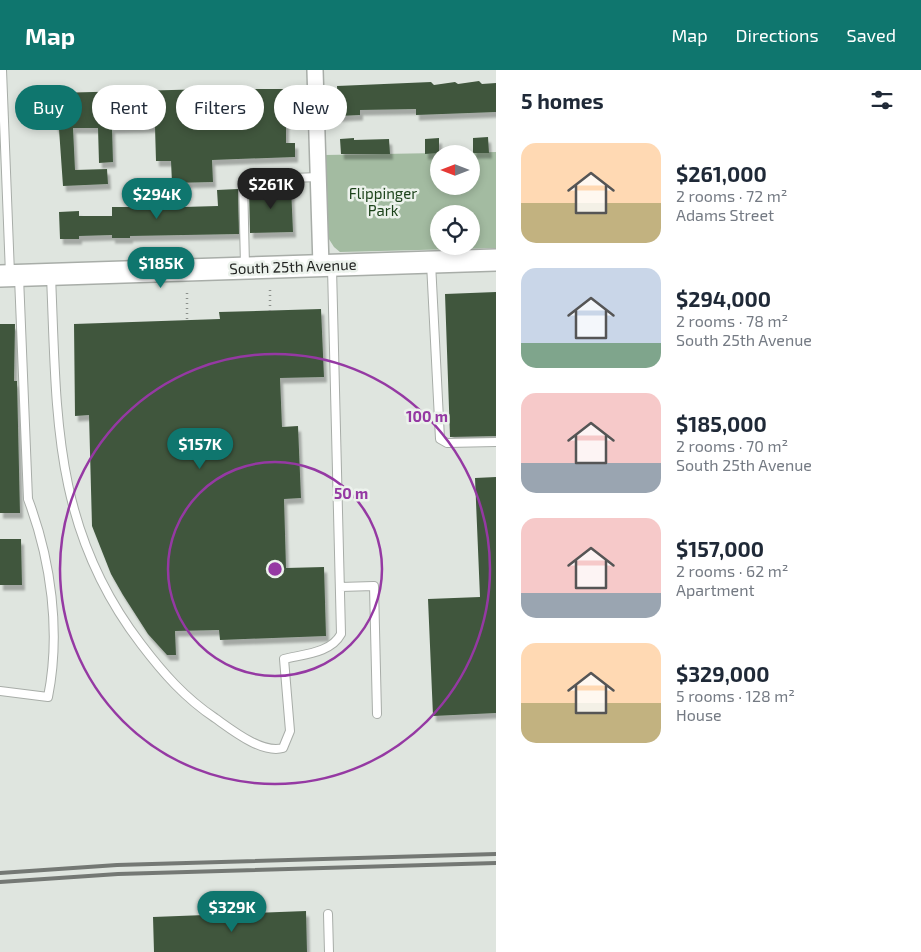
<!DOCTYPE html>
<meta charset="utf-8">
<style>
body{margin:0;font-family:"Exo 2",sans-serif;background:#f2f2f3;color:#1f2937;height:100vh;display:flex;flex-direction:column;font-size:19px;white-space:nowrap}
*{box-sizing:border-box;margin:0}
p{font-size:16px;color:#747a83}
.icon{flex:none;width:28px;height:28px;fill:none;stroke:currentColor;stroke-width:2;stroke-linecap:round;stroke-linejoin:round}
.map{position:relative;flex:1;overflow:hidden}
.panel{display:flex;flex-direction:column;background:#fff;width:425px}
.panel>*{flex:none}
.hud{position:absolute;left:15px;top:15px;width:405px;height:45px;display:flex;gap:10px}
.needle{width:32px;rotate:270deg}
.tools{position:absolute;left:430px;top:75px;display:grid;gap:10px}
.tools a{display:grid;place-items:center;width:50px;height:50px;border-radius:50%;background:#fff;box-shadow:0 2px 8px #0003;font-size:25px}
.price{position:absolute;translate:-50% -42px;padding:0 11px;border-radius:18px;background:#0f766e;color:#fff;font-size:16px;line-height:32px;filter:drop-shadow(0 1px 2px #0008)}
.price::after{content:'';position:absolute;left:50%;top:30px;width:15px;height:11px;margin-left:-8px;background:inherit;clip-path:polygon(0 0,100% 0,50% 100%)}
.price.current{background:#222;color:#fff}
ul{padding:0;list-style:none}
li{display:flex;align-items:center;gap:15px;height:125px;padding:0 25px}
li span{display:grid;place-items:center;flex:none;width:140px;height:100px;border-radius:15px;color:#555}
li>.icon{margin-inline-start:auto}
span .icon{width:60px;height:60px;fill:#fffc;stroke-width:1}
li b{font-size:21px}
h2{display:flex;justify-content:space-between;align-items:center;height:60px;padding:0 25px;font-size:21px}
.chip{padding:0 18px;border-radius:22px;background:#fff;box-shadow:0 2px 8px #0003;font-size:18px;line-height:45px}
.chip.current{background:#0f766e;color:#fff}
header{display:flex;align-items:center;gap:30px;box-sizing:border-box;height:70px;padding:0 25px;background:#0f766e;color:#fff}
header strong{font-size:24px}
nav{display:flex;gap:28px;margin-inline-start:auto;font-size:18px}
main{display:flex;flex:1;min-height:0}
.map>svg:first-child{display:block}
.green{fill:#a3bba1;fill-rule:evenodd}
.building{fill:#40573e;filter:url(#shadow)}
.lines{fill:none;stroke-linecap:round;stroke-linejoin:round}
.service-casing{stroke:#a8ada8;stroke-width:10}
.minor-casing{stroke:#a8ada8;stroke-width:18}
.secondary-casing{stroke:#a8ada8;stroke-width:24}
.path{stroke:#8c918c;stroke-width:2.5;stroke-dasharray:1 4;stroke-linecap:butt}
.service{stroke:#fff;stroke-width:8}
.minor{stroke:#fff;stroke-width:15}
.secondary{stroke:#fff;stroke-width:21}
.rail{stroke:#747874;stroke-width:4}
.ring{fill:none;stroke:#9539a3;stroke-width:2.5}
.labels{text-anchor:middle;stroke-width:5;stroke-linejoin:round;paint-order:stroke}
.park-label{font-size:15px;fill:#1d431b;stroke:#ecf2ec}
.street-label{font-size:15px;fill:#222422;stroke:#ecf2ec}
.centre{fill:#9539a3;stroke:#ecf2ec;stroke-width:2.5}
.ring-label{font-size:15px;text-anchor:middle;font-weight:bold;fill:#9539a3;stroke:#ecf2ec;stroke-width:5;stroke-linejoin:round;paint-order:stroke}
</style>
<header>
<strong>Map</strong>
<nav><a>Map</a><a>Directions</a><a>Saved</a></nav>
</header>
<main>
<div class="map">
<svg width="496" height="882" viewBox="0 0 496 882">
<defs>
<filter id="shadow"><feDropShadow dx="3" dy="5.5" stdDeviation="1" flood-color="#0004"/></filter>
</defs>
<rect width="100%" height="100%" fill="#dfe5df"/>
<path class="green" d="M 496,82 L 496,178 L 340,182 L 334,177 L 327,166 L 325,85 ZM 439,84 L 471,84 L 471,116 L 439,116 ZM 439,144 L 471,144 L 471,176 L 439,176 Z"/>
<path class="building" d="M 479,11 L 482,14 L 496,13 L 496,42 L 416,45 L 416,39 L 360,40 L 360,45 L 338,46 L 337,16 L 431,12 L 434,15 L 455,12 L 458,14 Z
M 211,19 L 286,19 L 286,73 L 295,73 L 295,87 L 212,90 L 213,112 L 172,113 L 171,91 L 156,91 L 155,57 L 112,58 L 113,92 L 99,93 L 98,58 L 73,58 L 75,100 L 107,99 L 108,114 L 63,116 L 59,59 L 57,59 L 55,55 L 54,23 Z
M 488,67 L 489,83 L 473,83 L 473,68 Z
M 354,68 L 354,70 L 389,69 L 390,84 L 341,84 L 340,69 Z
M 439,68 L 439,83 L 425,84 L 425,69 Z
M 291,117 L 293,162 L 250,163 L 249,119 Z
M 238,119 L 239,164 L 130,166 L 130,168 L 112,168 L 112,165 L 79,166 L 79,169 L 60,169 L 59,142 L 79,141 L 79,146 L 112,146 L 112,137 L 163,137 L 163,133 L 182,133 L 183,137 L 218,136 L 217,120 Z
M 496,222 L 496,366 L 450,367 L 445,224 Z
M 321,239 L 324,307 L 280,308 L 282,357 L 298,356 L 301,428 L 284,429 L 286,498 L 324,497 L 326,566 L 220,570 L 219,560 L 175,561 L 176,585 L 167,585 L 148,564 L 123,525 L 111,504 L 92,456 L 89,345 L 75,346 L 74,254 L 220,249 L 219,242 Z
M 0,254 L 15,254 L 14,311 L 17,311 L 20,443 L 0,443 Z
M 496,407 L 496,643 L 433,646 L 428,529 L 480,527 L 475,408 Z
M 0,469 L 21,469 L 22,515 L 0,515 Z
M 306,841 L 307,882 L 154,882 L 153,847 Z"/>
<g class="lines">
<defs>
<path id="service" d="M 2,0 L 10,204
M 431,193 L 440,369 L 447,373 L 496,372
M 245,196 L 243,110 L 318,107
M 51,206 C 57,344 52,458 141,574 C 163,603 185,628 215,648 C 232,660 262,684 283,678 L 290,661 L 284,589 C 304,584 331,583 341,564 L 332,198
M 340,517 L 374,516 L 377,644
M 0,621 L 48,627 C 61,562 51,490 28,429 L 19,207
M 328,844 L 329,882"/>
<path id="minor" d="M 315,0 L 321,196"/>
<path id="secondary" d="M 0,206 L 496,190"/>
</defs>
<use href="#service" class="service-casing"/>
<use href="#minor" class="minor-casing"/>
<use href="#secondary" class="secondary-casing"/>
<path class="path" d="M 270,220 L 270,241
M 187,223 L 187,250"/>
<use href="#service" class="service"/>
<use href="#minor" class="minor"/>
<use href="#secondary" class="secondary"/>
<path class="rail" d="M 0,803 L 117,795 L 496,784
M 0,812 L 118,804 L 496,793"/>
</g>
<g class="ring">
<circle cx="275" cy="499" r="107"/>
<circle cx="275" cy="499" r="215"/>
</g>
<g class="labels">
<g class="park-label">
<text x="383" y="129">Flippinger<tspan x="383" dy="17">Park</tspan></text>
</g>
<g class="street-label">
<text transform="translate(293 197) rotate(-2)" y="5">South 25th Avenue</text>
</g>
</g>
<circle cx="275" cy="499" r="8" class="centre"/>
<g class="ring-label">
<text x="427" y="352">100 m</text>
<text x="351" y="429">50 m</text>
</g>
</svg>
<div class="tools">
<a><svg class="needle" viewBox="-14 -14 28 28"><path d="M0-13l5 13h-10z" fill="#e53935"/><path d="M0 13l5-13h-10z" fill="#747a83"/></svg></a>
<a><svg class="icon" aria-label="locate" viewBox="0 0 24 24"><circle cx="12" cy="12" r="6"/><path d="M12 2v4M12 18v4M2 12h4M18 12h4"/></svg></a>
</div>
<b class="price current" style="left:271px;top:140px">$261K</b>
<b class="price" style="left:157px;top:150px">$294K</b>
<b class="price" style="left:161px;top:219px">$185K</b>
<b class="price" style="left:200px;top:400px">$157K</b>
<b class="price" style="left:232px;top:863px">$329K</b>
<div class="hud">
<a class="chip current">Buy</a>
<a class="chip">Rent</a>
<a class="chip">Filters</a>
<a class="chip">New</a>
</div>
</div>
<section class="panel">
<h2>5 homes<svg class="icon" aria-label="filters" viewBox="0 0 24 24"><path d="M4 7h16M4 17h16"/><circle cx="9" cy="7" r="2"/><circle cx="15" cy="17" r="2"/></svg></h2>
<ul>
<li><span style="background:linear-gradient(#ffd9b3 60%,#c2b280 0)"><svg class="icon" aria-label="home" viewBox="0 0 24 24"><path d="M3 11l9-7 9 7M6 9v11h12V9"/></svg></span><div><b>$261,000</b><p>2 rooms · 72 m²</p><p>Adams Street</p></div></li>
<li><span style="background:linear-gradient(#c9d6e8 75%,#7fa58c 0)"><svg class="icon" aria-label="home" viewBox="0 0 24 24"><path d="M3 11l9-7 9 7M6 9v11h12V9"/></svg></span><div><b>$294,000</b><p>2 rooms · 78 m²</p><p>South 25th Avenue</p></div></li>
<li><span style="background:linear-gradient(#f6c9c9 70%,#9aa5b1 0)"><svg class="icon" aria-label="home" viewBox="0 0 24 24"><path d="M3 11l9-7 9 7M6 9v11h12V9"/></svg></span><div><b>$185,000</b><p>2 rooms · 70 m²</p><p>South 25th Avenue</p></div></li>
<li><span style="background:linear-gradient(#f6c9c9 75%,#9aa5b1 0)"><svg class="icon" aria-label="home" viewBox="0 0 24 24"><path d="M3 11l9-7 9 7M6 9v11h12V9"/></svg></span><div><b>$157,000</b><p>2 rooms · 62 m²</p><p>Apartment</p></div></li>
<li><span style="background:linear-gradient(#ffd9b3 60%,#c2b280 0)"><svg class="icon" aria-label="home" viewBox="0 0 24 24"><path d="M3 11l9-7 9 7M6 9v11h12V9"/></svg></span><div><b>$329,000</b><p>5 rooms · 128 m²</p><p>House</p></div></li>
</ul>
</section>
</main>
